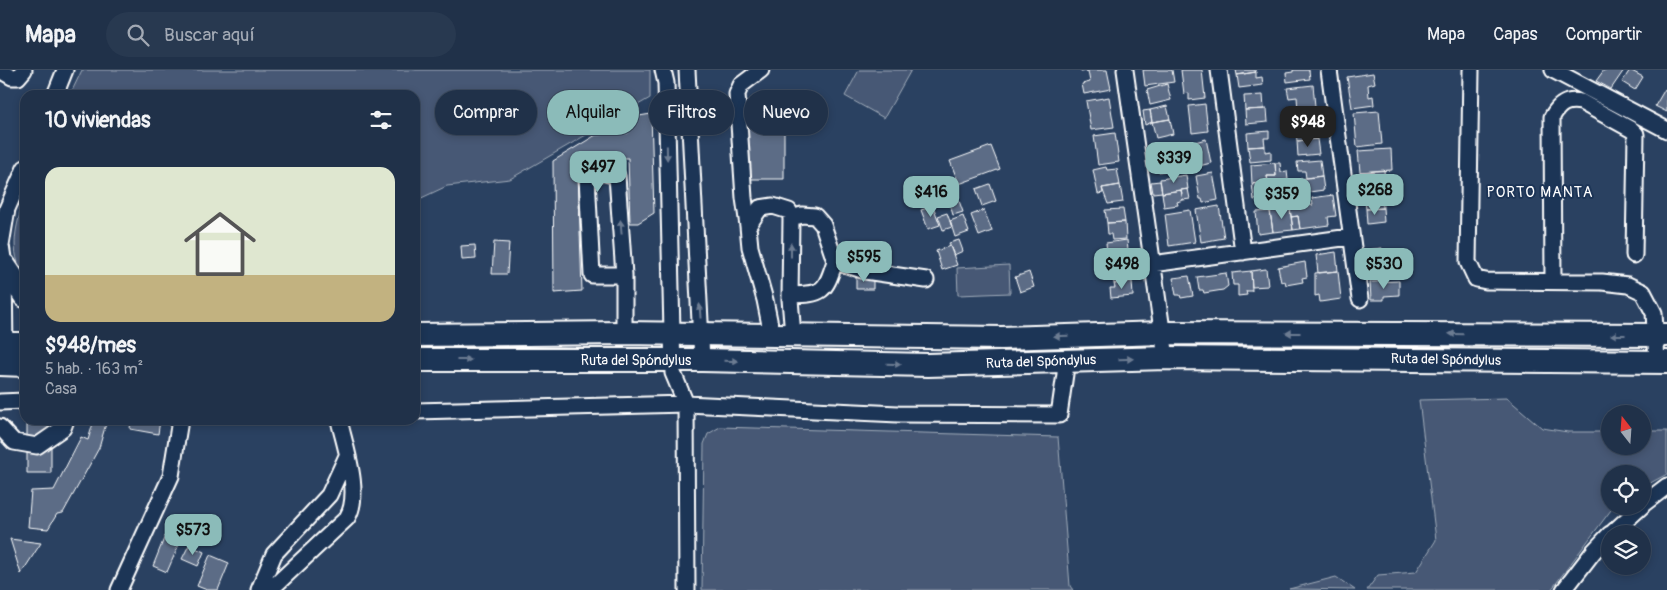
<!DOCTYPE html>
<html lang="es">
<meta charset="utf-8">
<style>
body{margin:0;font-family:Pangolin,sans-serif;background:#283950;color:#f1f3f6;height:100vh;display:flex;flex-direction:column;font-size:19px;white-space:nowrap}
*{box-sizing:border-box;margin:0}
p{font-size:16px;color:#a2a9b4}
.icon{flex:none;width:28px;height:28px;fill:none;stroke:currentColor;stroke-width:2;stroke-linecap:round;stroke-linejoin:round}
.map{position:relative;flex:1;overflow:hidden}
.panel{position:absolute;left:20px;top:20px;width:400px;height:335px;display:flex;flex-direction:column;background:#203149;border-radius:15px;box-shadow:0 2px 8px #0003,0 0 0 1px #3d4c61}
.panel>*{flex:none}
.hud{position:absolute;left:435px;top:20px;width:475px;height:45px;display:flex;gap:10px}
.needle{width:32px;rotate:343deg}
.tools{position:absolute;left:1601px;top:335px;display:grid;gap:10px}
.tools a{display:grid;place-items:center;width:50px;height:50px;border-radius:50%;background:#203149;box-shadow:0 2px 8px #0003,0 0 0 1px #3d4c61;font-size:25px}
.price{position:absolute;translate:-50% -42px;padding:0 11px;border-radius:10px;background:#8bbbb9;color:#111;font-size:16px;line-height:32px;filter:drop-shadow(0 1px 2px #0008)}
.price::after{content:'';position:absolute;left:50%;top:30px;width:15px;height:11px;margin-left:-8px;background:inherit;clip-path:polygon(0 0,100% 0,50% 100%)}
.price.current{background:#222;color:#fff}
ul{padding:0;list-style:none}
li{display:grid;align-content:center;gap:10px;height:265px;padding:0 25px}
li span{display:grid;place-items:center;height:155px;border-radius:15px;color:#555}
li>.icon{margin-inline-start:auto}
span .icon{width:90px;height:90px;fill:#fffc;stroke-width:1}
li b{font-size:21px}
h2{display:flex;justify-content:space-between;align-items:center;height:60px;padding:0 25px;font-size:21px}
.pill{padding:0 18px;border-radius:22px;background:#203149;box-shadow:0 2px 8px #0003,0 0 0 1px #3d4c61;font-size:18px;line-height:45px}
.pill.current{background:#8bbbb9;color:#111}
header{display:flex;align-items:center;gap:30px;box-sizing:border-box;height:70px;padding:0 25px;background:#203149;border-bottom:1px solid #3d4c61}
header strong{font-size:24px}
nav{display:flex;gap:28px;margin-inline-start:auto;font-size:18px}
.search{width:350px;height:45px;background:#283950;display:flex;align-items:center;gap:12px;box-sizing:border-box;padding:0 18px;border-radius:28px;color:#a2a9b4;font-size:19px}
.map>svg:first-child{display:block}
.green{fill:#465975;stroke:#a2acba}
.building{fill:#5b6c86;stroke:#fff}
.lines{fill:none;stroke-linecap:round;stroke-linejoin:round}
.minor-casing{stroke:#fff;stroke-width:19}
.highway-casing{stroke:#fff;stroke-width:26}
.minor{stroke:#1d3557;stroke-width:15}
.highway{stroke:#1d3557;stroke-width:22}
.oneway{fill:#6c7c92}
.labels{text-anchor:middle;stroke-width:4;stroke-linejoin:round;paint-order:stroke}
.street-label{font-size:14px;fill:#fff;stroke:#1d3557}
.neighbourhood-label{font-size:15px;letter-spacing:1px;fill:#fff;stroke:#1d3557}
</style>
<header>
<strong>Mapa</strong>
<div class="search"><svg class="icon" aria-label="search" viewBox="0 0 24 24"><circle cx="10" cy="10" r="6"/><path d="M15 15l6 6"/></svg>Buscar aquí</div>
<nav><a>Mapa</a><a>Capas</a><a>Compartir</a></nav>
</header>
<div class="map">
<svg width="1667" height="520" viewBox="0 0 1667 520">
<rect width="100%" height="100%" fill="#2a4161"/>
<filter id="ink" filterUnits="userSpaceOnUse"><feTurbulence type="fractalNoise" baseFrequency=".02" numOctaves="2"/><feDisplacementMap in="SourceGraphic" scale="10" xChannelSelector="R" yChannelSelector="G"/><feConvolveMatrix kernelMatrix="1 2 1 2 8 2 1 2 1" color-interpolation-filters="sRGB"/></filter>
<g filter="url(#ink)">
<path class="green" d="M 82,0 L 650,0 L 650,28 L 510,109 L 447,116 L 415,131 L 415,25 L 70,25 Z
M 859,0 L 911,0 L 884,48 L 845,26 Z
M 25,128 L 25,207 C 8,181 16,155 25,128 Z
M 1009,195 L 1010,223 L 958,225 L 957,198 Z
M 1507,328 L 1542,358 L 1568,362 L 1610,362 L 1610,376 L 1642,376 L 1643,361 L 1667,361 L 1667,404 L 1643,417 L 1642,404 L 1610,404 L 1610,436 L 1614,436 L 1551,520 L 1367,520 L 1378,505 L 1416,502 L 1436,470 L 1419,330 Z
M 720,357 L 1058,367 L 1070,516 L 1073,520 L 702,520 L 704,374 L 708,364 Z
M 1336,507 L 1355,520 L 1289,519 Z"/>
<path class="building" d="M 1080,0 L 1107,0 L 1111,19 L 1084,24 L 1082,14 L 1090,12 L 1088,1 L 1081,2 Z
M 1143,0 L 1172,0 L 1174,12 L 1145,16 Z
M 1181,0 L 1202,0 L 1205,28 L 1189,30 L 1189,23 L 1184,24 Z
M 1236,0 L 1255,0 L 1256,2 L 1237,5 Z
M 1293,0 L 1309,0 L 1310,9 L 1287,12 L 1286,3 L 1293,2 Z
M 1604,0 L 1624,0 L 1611,19 L 1596,11 Z
M 1630,0 L 1643,7 L 1635,20 L 1622,12 Z
M 1256,2 L 1256,8 L 1262,7 L 1263,15 L 1239,18 L 1237,5 Z
M 1373,3 L 1375,13 L 1368,15 L 1369,27 L 1373,26 L 1374,35 L 1352,38 L 1347,7 Z
M 1167,14 L 1171,30 L 1150,35 L 1147,20 Z
M 1313,15 L 1316,47 L 1292,49 L 1291,40 L 1298,40 L 1297,27 L 1289,28 L 1287,18 Z
M 1665,19 L 1667,20 L 1667,42 L 1655,36 Z
M 1263,25 L 1264,39 L 1245,40 L 1244,26 Z
M 1109,27 L 1114,57 L 1091,60 L 1086,31 Z
M 748,33 L 784,33 L 784,109 L 748,109 L 747,59 L 744,59 L 744,45 L 748,45 Z
M 1205,34 L 1208,61 L 1192,63 L 1189,36 Z
M 1167,36 L 1170,49 L 1152,52 L 1150,40 Z
M 1267,39 L 1268,52 L 1246,54 L 1245,40 Z
M 1150,40 L 1152,52 L 1145,55 L 1143,41 Z
M 1379,41 L 1382,74 L 1357,77 L 1354,43 Z
M 651,44 L 654,143 L 638,153 L 630,153 L 628,88 L 599,88 L 578,100 L 582,221 L 554,223 L 553,91 L 596,65 L 628,63 L 627,48 Z
M 1170,49 L 1173,64 L 1156,68 L 1152,52 Z
M 1315,53 L 1317,69 L 1297,71 L 1295,56 Z
M 1269,61 L 1269,68 L 1264,68 L 1265,76 L 1248,77 L 1247,63 Z
M 1115,63 L 1119,92 L 1098,95 L 1094,66 Z
M 1206,69 L 1211,93 L 1199,96 L 1198,90 L 1195,90 L 1192,77 L 1196,76 L 1195,72 Z
M 1317,69 L 1319,84 L 1298,86 L 1297,71 Z
M 991,76 L 1000,99 L 959,114 L 950,91 Z
M 1265,76 L 1265,82 L 1271,81 L 1271,90 L 1250,92 L 1248,77 Z
M 1391,79 L 1392,100 L 1360,102 L 1358,81 Z
M 1177,84 L 1173,99 L 1159,102 L 1156,88 Z
M 1320,90 L 1322,106 L 1306,108 L 1305,101 L 1298,101 L 1297,92 Z
M 1275,93 L 1276,106 L 1267,106 L 1268,112 L 1252,114 L 1251,95 Z
M 1275,93 L 1280,93 L 1281,102 L 1287,101 L 1288,110 L 1268,112 L 1267,106 L 1276,106 Z
M 1106,97 L 1107,100 L 1117,99 L 1120,115 L 1102,118 L 1103,123 L 1098,124 L 1093,100 Z
M 1384,100 L 1385,114 L 1361,116 L 1360,102 Z
M 1213,103 L 1218,130 L 1203,133 L 1202,129 L 1200,129 L 1196,106 Z
M 1186,105 L 1188,119 L 1162,123 L 1160,109 Z
M 1322,106 L 1324,120 L 1302,123 L 1300,109 Z
M 1160,111 L 1162,122 L 1153,123 L 1151,112 Z
M 1268,112 L 1268,119 L 1275,119 L 1276,127 L 1254,130 L 1252,114 Z
M 990,114 L 996,131 L 982,136 L 976,119 Z
M 1120,115 L 1123,132 L 1108,134 L 1102,118 Z
M 1188,119 L 1190,129 L 1183,130 L 1181,120 Z
M 1181,120 L 1183,130 L 1177,132 L 1178,135 L 1164,137 L 1162,123 Z
M 1382,122 L 1383,138 L 1366,139 L 1364,124 Z
M 1333,125 L 1336,146 L 1328,147 L 1329,155 L 1300,159 L 1298,146 L 1291,147 L 1290,138 L 1313,135 L 1312,128 Z
M 958,128 L 963,142 L 953,145 L 949,131 Z
M 933,136 L 940,155 L 928,159 L 921,140 Z
M 1219,136 L 1224,168 L 1201,172 L 1196,140 Z
M 1290,138 L 1293,160 L 1273,162 L 1270,141 Z
M 1383,138 L 1384,152 L 1367,154 L 1366,139 Z
M 1123,139 L 1125,152 L 1107,153 L 1105,140 Z
M 984,140 L 992,161 L 979,166 L 971,145 Z
M 1190,140 L 1195,172 L 1169,176 L 1165,144 Z
M 1270,141 L 1273,162 L 1258,164 L 1256,142 Z
M 947,143 L 952,157 L 943,160 L 938,146 Z
M 963,146 L 969,162 L 955,167 L 950,151 Z
M 1298,146 L 1300,159 L 1293,160 L 1291,147 Z
M 1125,152 L 1126,169 L 1112,170 L 1111,164 L 1108,164 L 1107,153 Z
M 959,170 L 963,181 L 954,185 L 949,173 Z
M 1127,170 L 1130,201 L 1113,203 L 1111,182 L 1107,182 L 1106,173 Z
M 494,172 L 509,173 L 507,204 L 492,204 Z
M 475,175 L 476,189 L 462,190 L 461,176 Z
M 950,176 L 957,195 L 942,200 L 936,181 Z
M 1382,178 L 1385,206 L 1369,208 L 1366,180 Z
M 1336,182 L 1338,201 L 1318,203 L 1316,185 Z
M 1305,192 L 1307,207 L 1302,208 L 1303,212 L 1286,215 L 1285,211 L 1281,212 L 1278,197 Z
M 1266,199 L 1268,216 L 1252,217 L 1251,201 Z
M 1130,201 L 1132,211 L 1114,214 L 1113,203 Z
M 1251,201 L 1252,221 L 1246,221 L 1247,225 L 1238,226 L 1238,215 L 1233,215 L 1232,203 Z
M 1338,201 L 1341,229 L 1320,232 L 1319,225 L 1315,226 L 1315,203 Z
M 1029,202 L 1034,217 L 1020,222 L 1015,207 Z
M 1226,203 L 1228,216 L 1223,220 L 1204,223 L 1203,220 L 1199,220 L 1197,207 Z
M 1189,206 L 1193,226 L 1181,228 L 1180,225 L 1176,225 L 1173,208 Z
M 856,207 L 873,207 L 873,219 L 856,219 Z
M 1132,211 L 1133,226 L 1111,228 L 1110,218 L 1115,218 L 1114,214 Z
M 1399,211 L 1399,225 L 1384,226 L 1384,230 L 1371,230 L 1370,212 Z
M 51,350 L 51,403 L 27,403 L 27,351 Z
M 94,350 L 107,350 L 99,378 L 63,443 L 57,444 L 48,459 L 28,457 L 31,421 L 54,420 L 81,367 L 88,370 Z
M 131,350 L 160,350 L 158,364 L 130,359 Z
M 165,466 L 180,472 L 167,502 L 153,496 Z
M 10,469 L 41,473 L 21,504 Z
M 189,475 L 204,482 L 198,496 L 182,489 Z
M 210,485 L 229,493 L 218,520 L 207,520 L 197,516 Z"/>
<g class="lines">
<defs>
<path id="minor" d="M 0,0 L 12,7 L 18,7 L 24,0
M 663,0 L 666,13 L 673,303 L 686,334 L 687,520
M 687,0 L 702,290
M 1125,0 L 1166,288
M 1219,0 L 1243,182
M 1329,0 L 1360,229
M 1471,0 L 1468,192 L 1476,209 L 1486,211 L 1602,212 L 1628,215 L 1643,222 L 1654,243 L 1657,291
M 1553,0 L 1667,60
M 55,25 L 65,0
M 791,148 L 802,145 L 815,146 L 823,155 L 835,191 L 865,201 L 926,210
M 748,156 L 744,128 L 737,24 L 741,15 L 761,0
M 1152,194 L 1350,167
M 1553,211 L 1552,47 C 1559,34 1567,29 1581,32 L 1632,60 L 1636,64 L 1634,185
M 790,225 C 823,224 825,223 835,191
M 624,263 L 624,205 L 617,106 L 601,102 L 587,107 L 592,205 L 624,205
M 772,265 L 765,230 L 750,177 L 748,156 L 760,138 L 773,136 L 789,141 L 791,148 L 790,229 L 793,265
M 5,282 L 4,195 L 1,175 L 7,139 L 25,98
M 0,332 L 25,331
M 415,341 L 686,334 L 898,344 L 1059,345 L 1065,304 L 1065,291
M 0,357 L 14,372 L 37,376 L 63,358 L 66,350
M 1642,435 L 1667,416
M 1611,464 L 1642,436
M 119,520 L 171,406 L 180,350
M 259,520 L 274,484 L 329,425 L 347,386
M 270,520 L 347,448 C 362,424 345,377 339,350
M 1564,520 L 1594,481 L 1610,464"/>
<path id="highway" d="M 0,200 L 4,195 L 25,226
M 415,265 L 624,263 L 1002,268 L 1163,263 L 1667,265
M 0,274 L 25,274
M 415,290 L 702,290 L 928,295 L 1166,288 L 1667,292
M 0,294 L 25,295"/>
</defs>
<use href="#minor" class="minor-casing"/>
<use href="#highway" class="highway-casing"/>
<use href="#minor" class="minor"/>
<use href="#highway" class="highway"/>
</g>
<defs><path id="oneway-solid" d="M-6-.8H1V-3.2L6.5 0L1 3.2V.8H-6Z" transform="scale(1.25)"/></defs>
<g class="oneway">
<use href="#oneway-solid" transform="translate(667 83) rotate(89)"/>
<use href="#oneway-solid" transform="translate(621 157) rotate(-95)"/>
<use href="#oneway-solid" transform="translate(791 180) rotate(-90)"/>
<use href="#oneway-solid" transform="translate(700 241) rotate(-94)"/>
<use href="#oneway-solid" transform="translate(1293 263) rotate(180)"/>
<use href="#oneway-solid" transform="translate(1456 264) rotate(-179)"/>
<use href="#oneway-solid" transform="translate(1618 265) rotate(180)"/>
<use href="#oneway-solid" transform="translate(1061 266) rotate(178)"/>
<use href="#oneway-solid" transform="translate(1126 289) rotate(-2)"/>
<use href="#oneway-solid" transform="translate(464 290)"/>
<use href="#oneway-solid" transform="translate(731 291) rotate(1)"/>
<use href="#oneway-solid" transform="translate(894 294) rotate(1)"/>
</g>
</g>
<g class="labels">
<g class="street-label">
<text transform="translate(1446 289) rotate(1)" y="5">Ruta del Spóndylus</text>
<text x="636" y="295">Ruta del Spóndylus</text>
<text transform="translate(1041 291) rotate(-2)" y="5">Ruta del Spóndylus</text>
</g>
<g class="neighbourhood-label">
<text x="1540" y="127">PORTO MANTA</text>
</g>
</g>
</svg>
<div class="tools">
<a><svg class="needle" viewBox="-14 -14 28 28"><path d="M0-13l5 13h-10z" fill="#e53935"/><path d="M0 13l5-13h-10z" fill="#a2a9b4"/></svg></a>
<a><svg class="icon" aria-label="locate" viewBox="0 0 24 24"><circle cx="12" cy="12" r="6"/><path d="M12 2v4M12 18v4M2 12h4M18 12h4"/></svg></a>
<a><svg class="icon" aria-label="layers" viewBox="0 0 24 24"><path d="M12 4l9 5-9 5-9-5zM3 14l9 5 9-5"/></svg></a>
</div>
<b class="price current" style="left:1308px;top:78px">$948</b>
<b class="price" style="left:1174px;top:114px">$339</b>
<b class="price" style="left:598px;top:123px">$497</b>
<b class="price" style="left:1375px;top:146px">$268</b>
<b class="price" style="left:931px;top:148px">$416</b>
<b class="price" style="left:1282px;top:150px">$359</b>
<b class="price" style="left:864px;top:213px">$595</b>
<b class="price" style="left:1122px;top:220px">$498</b>
<b class="price" style="left:1384px;top:220px">$530</b>
<b class="price" style="left:193px;top:486px">$573</b>
<div class="hud">
<a class="pill">Comprar</a>
<a class="pill current">Alquilar</a>
<a class="pill">Filtros</a>
<a class="pill">Nuevo</a>
</div>
<section class="panel">
<h2>10 viviendas<svg class="icon" aria-label="filters" viewBox="0 0 24 24"><path d="M4 7h16M4 17h16"/><circle cx="9" cy="7" r="2"/><circle cx="15" cy="17" r="2"/></svg></h2>
<ul>
<li><span style="background:linear-gradient(#dfe7d0 70%,#c2b280 0)"><svg class="icon" aria-label="home" viewBox="0 0 24 24"><path d="M3 11l9-7 9 7M6 9v11h12V9"/></svg></span><div><b>$948/mes</b><p>5 hab. · 163 m²</p><p>Casa</p></div></li>
</ul>
</section>
</div>
